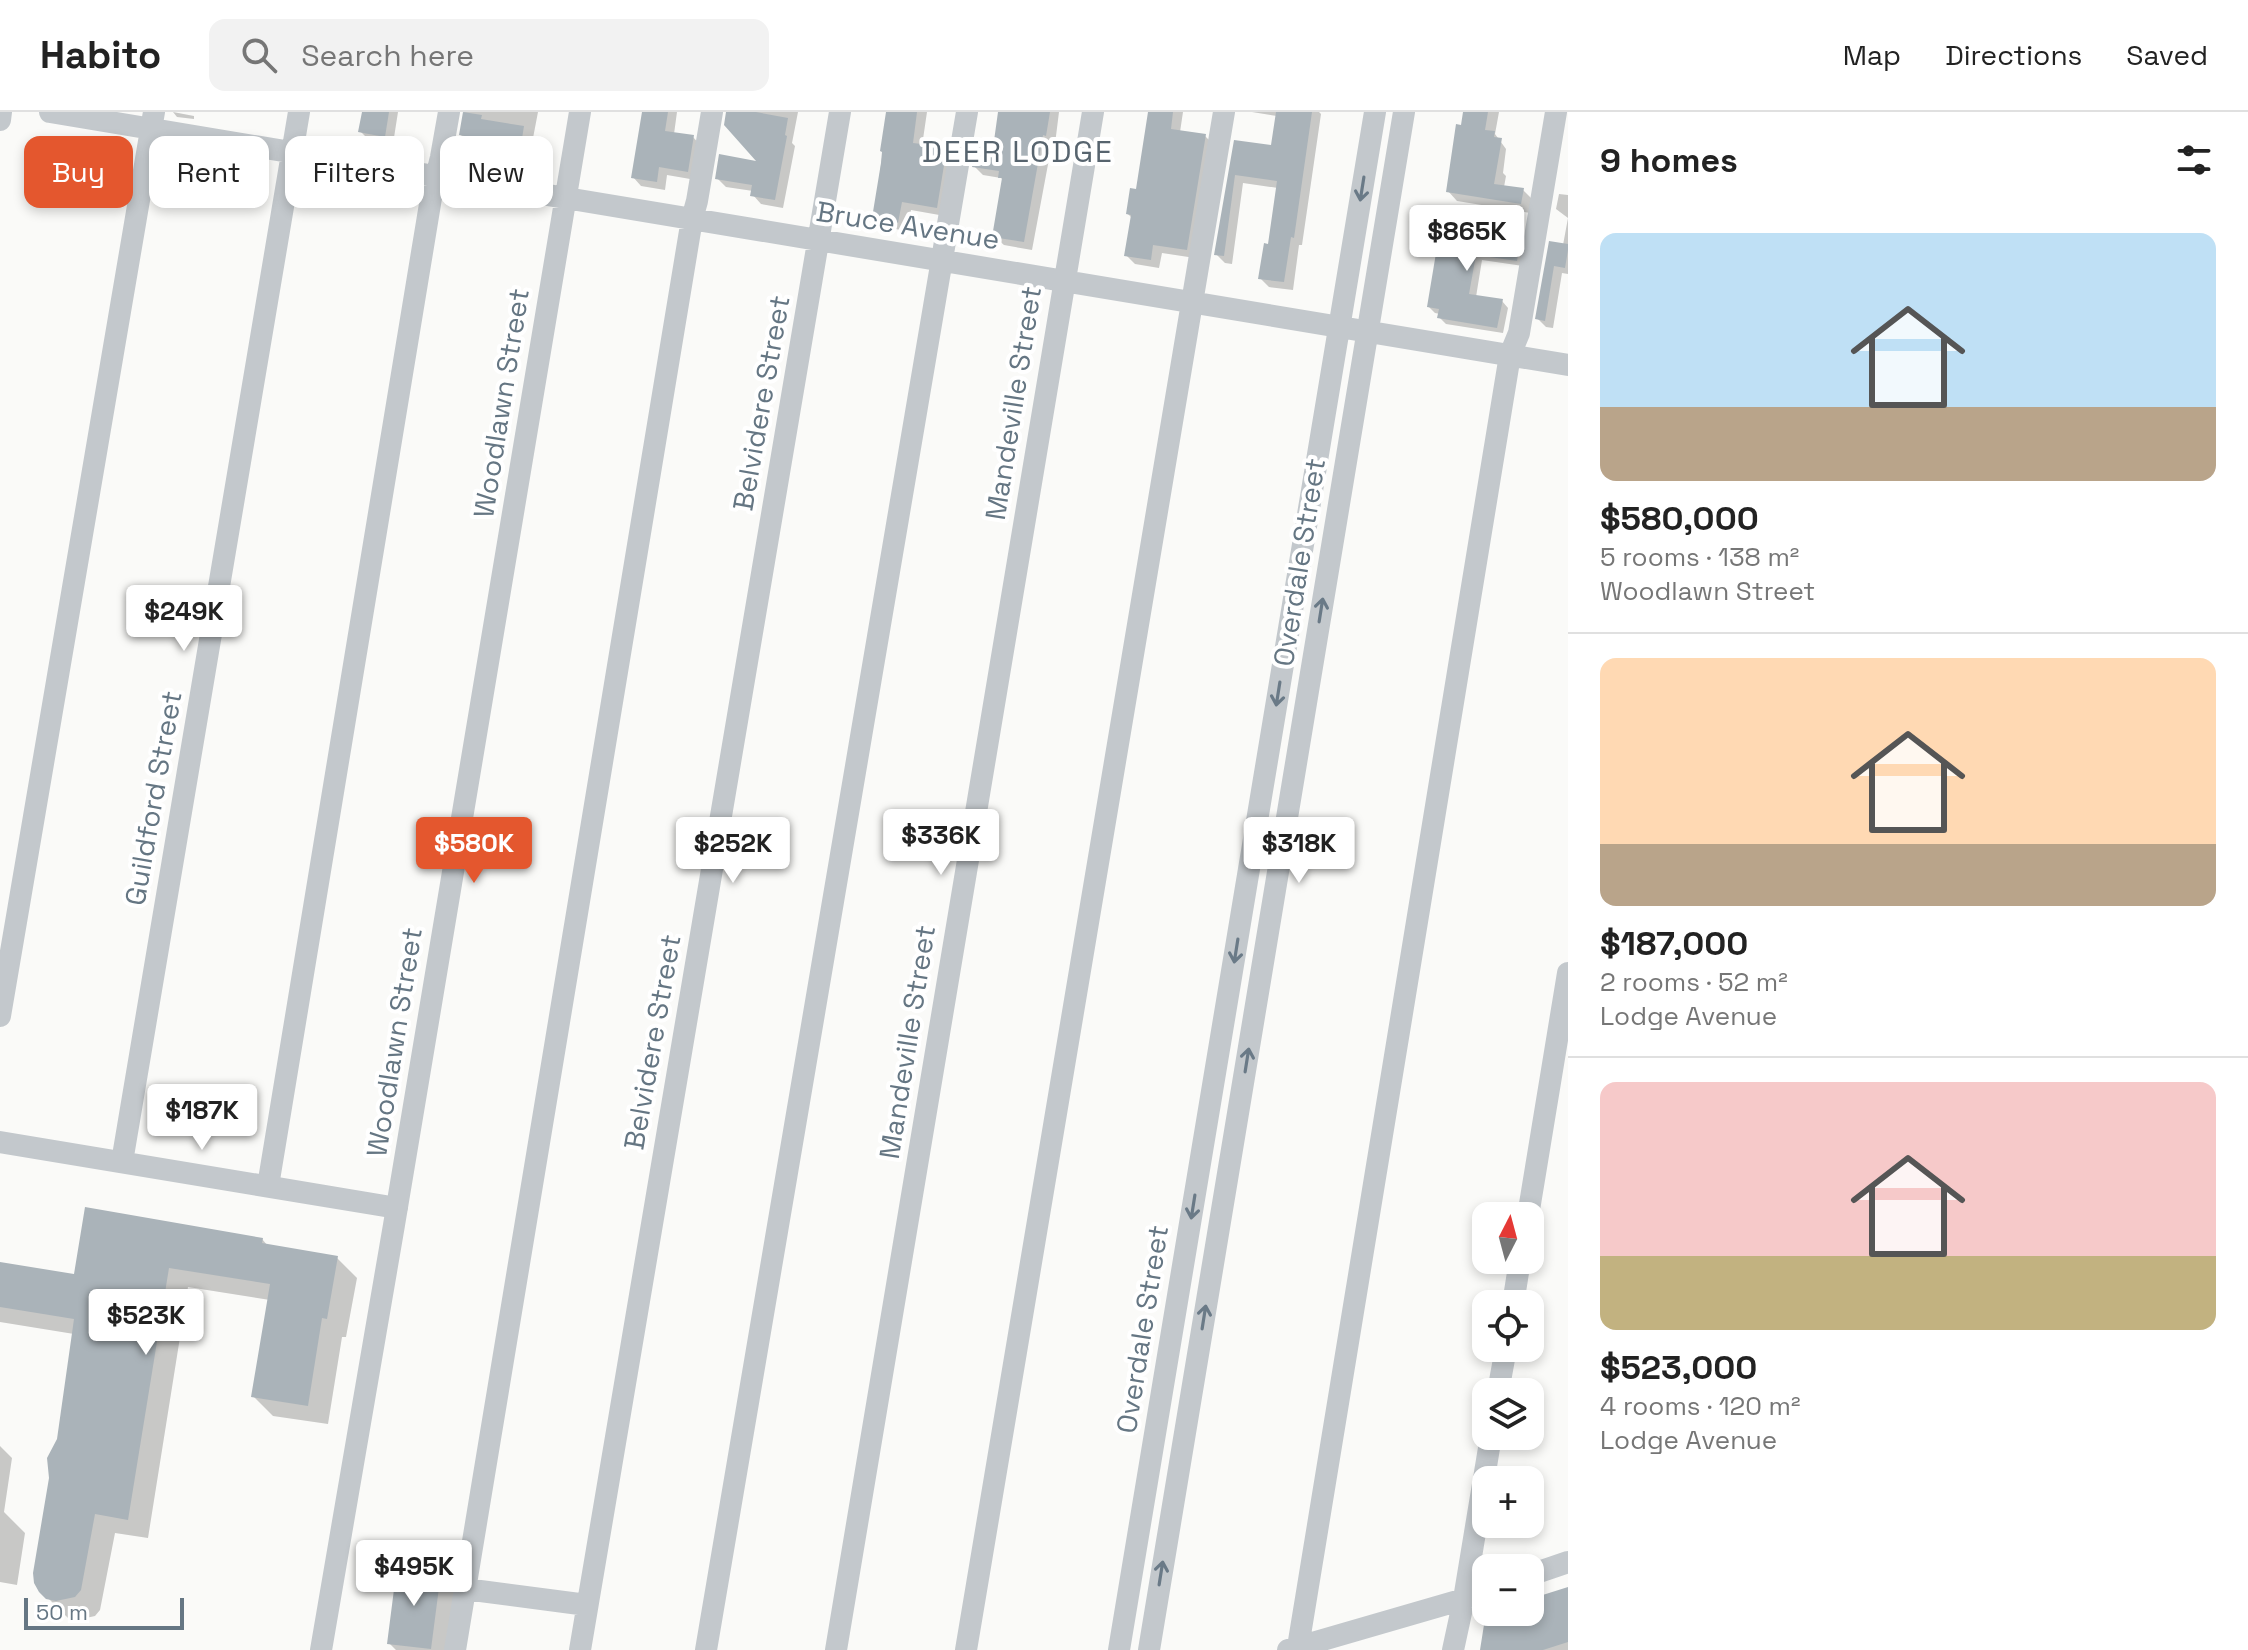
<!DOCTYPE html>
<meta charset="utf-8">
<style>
body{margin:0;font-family:"Space Grotesk",sans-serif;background:#f2f2f2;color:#222;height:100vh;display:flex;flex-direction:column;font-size:30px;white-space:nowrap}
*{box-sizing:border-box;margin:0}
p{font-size:26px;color:#767676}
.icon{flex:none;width:44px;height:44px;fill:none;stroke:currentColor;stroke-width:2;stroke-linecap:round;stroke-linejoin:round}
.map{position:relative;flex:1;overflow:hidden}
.details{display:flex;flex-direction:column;background:#fff;width:680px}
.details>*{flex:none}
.banner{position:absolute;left:24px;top:24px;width:760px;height:72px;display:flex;gap:16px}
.needle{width:52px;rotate:6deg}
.buttons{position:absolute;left:1472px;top:1090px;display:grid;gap:16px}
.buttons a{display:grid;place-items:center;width:72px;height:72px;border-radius:16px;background:#fff;box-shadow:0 4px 12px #0003;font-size:40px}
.scale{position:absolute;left:24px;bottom:20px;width:160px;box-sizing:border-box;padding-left:8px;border:4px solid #657683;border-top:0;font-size:22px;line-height:28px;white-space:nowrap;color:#657683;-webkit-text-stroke:6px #fff;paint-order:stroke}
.price{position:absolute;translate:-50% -68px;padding:0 18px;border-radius:8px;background:#fff;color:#222;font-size:26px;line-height:52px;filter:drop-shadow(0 2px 4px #0008)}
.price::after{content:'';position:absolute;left:50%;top:48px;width:24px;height:18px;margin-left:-12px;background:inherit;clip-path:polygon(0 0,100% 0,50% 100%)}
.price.selected{background:#e4572e;color:#fff}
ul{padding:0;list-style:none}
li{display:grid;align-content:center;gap:16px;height:424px;padding:0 32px}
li+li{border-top:2px solid #e0e0e0}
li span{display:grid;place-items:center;height:248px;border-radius:16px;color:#555}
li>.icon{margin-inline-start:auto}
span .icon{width:144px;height:144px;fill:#fffc;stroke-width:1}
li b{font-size:34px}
h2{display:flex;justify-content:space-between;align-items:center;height:96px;padding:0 32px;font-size:34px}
.chip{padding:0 28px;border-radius:16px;background:#fff;box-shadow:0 4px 12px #0003;font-size:28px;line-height:72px}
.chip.selected{background:#e4572e;color:#fff}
header{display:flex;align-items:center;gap:48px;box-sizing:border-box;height:112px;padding:0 40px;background:#fff;border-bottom:2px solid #e0e0e0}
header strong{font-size:38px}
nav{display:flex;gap:44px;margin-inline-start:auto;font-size:28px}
.search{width:560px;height:72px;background:#f2f2f2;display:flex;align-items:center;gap:20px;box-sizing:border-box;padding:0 28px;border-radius:16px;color:#767676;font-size:30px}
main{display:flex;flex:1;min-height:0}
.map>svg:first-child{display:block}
.shadow{fill:#0003}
.building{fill:#aab3b9}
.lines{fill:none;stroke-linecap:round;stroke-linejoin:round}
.minor{stroke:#c3c8cc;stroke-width:22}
.oneway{stroke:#6a7a87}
.labels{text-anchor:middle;stroke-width:8;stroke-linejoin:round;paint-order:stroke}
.street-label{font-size:28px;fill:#657683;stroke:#fff}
.neighbourhood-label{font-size:30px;letter-spacing:2px;fill:#57646e;stroke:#fff}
</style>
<header>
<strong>Habito</strong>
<div class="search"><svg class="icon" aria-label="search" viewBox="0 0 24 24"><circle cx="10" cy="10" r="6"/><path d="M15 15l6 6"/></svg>Search here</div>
<nav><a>Map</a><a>Directions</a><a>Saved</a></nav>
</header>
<main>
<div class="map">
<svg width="1568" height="1538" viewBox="0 0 1568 1538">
<rect width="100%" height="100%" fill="#fafaf8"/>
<path class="shadow" d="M 173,0 L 194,4 L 194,7 L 177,5 Z
M 363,0 L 398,0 L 393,32 L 369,28 L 361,20 Z
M 464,0 L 538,0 L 529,47 L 497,41 L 491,35 L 470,32 L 461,23 Z
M 644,0 L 677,0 L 674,22 L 693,25 L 701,34 L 696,68 L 667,63 L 665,78 L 641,74 L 633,65 Z
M 730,0 L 798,0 L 792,31 L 795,34 L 783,96 L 761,92 L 753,83 L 753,79 L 726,75 L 717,66 L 761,52 Z
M 888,0 L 927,0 L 922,34 L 946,37 L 955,46 L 945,104 L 911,98 L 907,119 L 883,115 L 874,106 Z
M 1001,0 L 1059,0 L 1055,32 L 1052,31 L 1032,138 L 1004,133 L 994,124 L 1004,69 L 1001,66 L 983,63 L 974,54 L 995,38 Z
M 1148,0 L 1183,0 L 1180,20 L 1205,24 L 1214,33 L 1195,146 L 1162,141 L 1159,156 L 1135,152 L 1126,143 L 1132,106 L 1128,102 L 1138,79 L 1150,5 Z
M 1252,0 L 1319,0 L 1321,2 L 1302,133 L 1299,133 L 1293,178 L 1269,175 L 1260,166 L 1270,134 L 1278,76 L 1243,71 L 1232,152 L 1225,151 L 1216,142 L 1235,30 L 1273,35 L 1277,4 Z
M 1465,0 L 1499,0 L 1495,22 L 1506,37 L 1503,61 L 1506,64 L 1504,75 L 1523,78 L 1532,87 L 1530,101 L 1457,89 L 1448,79 Z
M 1559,82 L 1568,83 L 1568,162 L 1562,161 L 1553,216 L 1546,215 L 1538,207 L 1550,131 L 1563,133 L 1568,106 L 1556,97 Z
M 1443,114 L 1520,126 L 1526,133 L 1523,154 L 1482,148 L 1476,185 L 1502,189 L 1508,196 L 1503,221 L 1446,212 L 1439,205 L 1440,202 L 1435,201 L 1429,195 Z
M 262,1127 L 268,1134 L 337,1146 L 357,1166 L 346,1225 L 342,1225 L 328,1312 L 273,1304 L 253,1284 L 270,1188 L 188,1175 L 148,1426 L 115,1421 L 100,1498 L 95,1504 L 77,1508 L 68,1506 L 41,1479 L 59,1327 L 74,1222 L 0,1210 L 0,1152 L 76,1165 Z
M 0,1334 L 12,1346 L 4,1400 L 25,1421 L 17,1473 L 0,1470 Z
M 440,1462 L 455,1477 L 448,1538 L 396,1538 L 389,1531 Z
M 1568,1477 L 1568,1538 L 1482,1538 L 1492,1500 L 1530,1500 L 1530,1489 Z"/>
<path class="building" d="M 362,0 L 389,0 L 385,25 L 358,20 Z
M 463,0 L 482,3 L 481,7 L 524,14 L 520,39 L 486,33 L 487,28 L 459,23 Z
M 642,0 L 668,0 L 665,19 L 694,23 L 688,60 L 659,55 L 657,70 L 631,66 Z
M 726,0 L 756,0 L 788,6 L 785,23 L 787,24 L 775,88 L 750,84 L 752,73 L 715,67 L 719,42 L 756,49 L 724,13 Z
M 886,0 L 917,0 L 913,31 L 947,35 L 937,96 L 902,90 L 898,111 L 872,106 L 881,51 L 882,40 L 880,39 Z
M 998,0 L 1050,0 L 1046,24 L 1043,23 L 1024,130 L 992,125 L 1002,66 L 998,66 L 999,59 L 972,55 L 976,33 L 993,36 Z
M 1148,0 L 1173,0 L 1171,17 L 1206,22 L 1187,138 L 1153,133 L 1151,148 L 1124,144 L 1131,103 L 1126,102 L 1130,76 L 1136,77 Z
M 1276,0 L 1312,0 L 1294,126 L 1291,125 L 1284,170 L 1258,167 L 1264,131 L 1268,132 L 1277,69 L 1235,63 L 1224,144 L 1214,143 L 1234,28 L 1271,33 Z
M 1463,0 L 1488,0 L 1485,18 L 1495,19 L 1494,25 L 1502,26 L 1494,72 L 1524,76 L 1521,92 L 1446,80 L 1456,12 L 1461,13 Z
M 1441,111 L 1521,124 L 1517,149 L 1476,143 L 1469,182 L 1503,187 L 1497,216 L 1437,206 L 1439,197 L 1427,195 Z
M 1549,129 L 1568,132 L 1568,138 L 1565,156 L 1554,154 L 1545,209 L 1535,207 Z
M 85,1095 L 263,1126 L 262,1131 L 338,1144 L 327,1207 L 322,1206 L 308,1294 L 251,1285 L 270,1172 L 169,1156 L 128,1408 L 95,1402 L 81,1478 L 75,1485 L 56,1489 L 46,1487 L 39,1480 L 34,1471 L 33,1461 L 49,1366 L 47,1346 L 57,1327 L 74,1207 L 0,1195 L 0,1150 L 74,1162 Z
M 397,1454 L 441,1460 L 431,1537 L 387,1532 Z
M 1568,1475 L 1568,1530 L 1543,1538 L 1480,1538 L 1486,1500 L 1530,1500 L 1530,1487 Z"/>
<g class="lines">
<path class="minor" d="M 50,0 L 1568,253
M 0,8 L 1,0
M 0,904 L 154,0
M 0,1030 L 397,1096
M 122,1050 L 299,0
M 268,1074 L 431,86 L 441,45 L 449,0
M 1528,1104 L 1568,861
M 1513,1192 L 1520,1148
M 1498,1280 L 1506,1236
M 1530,1463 L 1568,1450
M 465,1477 L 587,1493
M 1298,1535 L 1510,243 L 1519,221 L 1556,0
M 321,1538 L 394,1113 L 580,0
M 455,1538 L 692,107 L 697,89 L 712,0
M 580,1538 L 840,0
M 706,1538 L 967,0
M 836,1538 L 1093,0
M 966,1538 L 1224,0
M 1119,1538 L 1375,0
M 1149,1538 L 1404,0
M 1288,1538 L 1464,1487 L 1486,1479
M 1453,1538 L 1464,1487 L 1491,1324"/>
</g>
<defs><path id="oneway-shaft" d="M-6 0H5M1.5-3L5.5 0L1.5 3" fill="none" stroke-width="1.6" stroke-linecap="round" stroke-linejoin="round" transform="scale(2)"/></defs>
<g class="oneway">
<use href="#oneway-shaft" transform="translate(1362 77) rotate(99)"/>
<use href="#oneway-shaft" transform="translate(1321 498) rotate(-81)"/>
<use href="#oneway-shaft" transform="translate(1278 582) rotate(99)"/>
<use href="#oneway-shaft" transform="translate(1236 839) rotate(99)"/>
<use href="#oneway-shaft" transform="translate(1247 948) rotate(-81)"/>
<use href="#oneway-shaft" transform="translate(1193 1095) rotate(99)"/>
<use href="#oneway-shaft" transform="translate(1204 1205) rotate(-81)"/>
<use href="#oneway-shaft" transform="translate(1161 1461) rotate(-81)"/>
</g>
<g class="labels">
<g class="street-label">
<text transform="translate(908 113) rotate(9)" y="10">Bruce Avenue</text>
<text transform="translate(501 291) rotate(-81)" y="10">Woodlawn Street</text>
<text transform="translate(761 291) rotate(-80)" y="10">Belvidere Street</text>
<text transform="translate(1013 291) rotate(-81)" y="10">Mandeville Street</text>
<text transform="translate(1299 450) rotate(-81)" y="10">Overdale Street</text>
<text transform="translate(153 686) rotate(-80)" y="10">Guildford Street</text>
<text transform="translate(394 930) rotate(-81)" y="10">Woodlawn Street</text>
<text transform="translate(652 930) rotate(-80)" y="10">Belvidere Street</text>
<text transform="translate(907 930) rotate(-81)" y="10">Mandeville Street</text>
<text transform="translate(1142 1217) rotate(-81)" y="10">Overdale Street</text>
</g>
<g class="neighbourhood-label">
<text x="1018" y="50">DEER LODGE</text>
</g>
</g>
</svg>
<div class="buttons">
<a><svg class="needle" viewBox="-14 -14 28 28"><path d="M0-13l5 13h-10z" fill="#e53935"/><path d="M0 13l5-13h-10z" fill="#767676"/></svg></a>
<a><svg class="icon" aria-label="locate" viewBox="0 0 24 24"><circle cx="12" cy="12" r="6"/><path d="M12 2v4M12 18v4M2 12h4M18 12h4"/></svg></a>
<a><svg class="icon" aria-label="layers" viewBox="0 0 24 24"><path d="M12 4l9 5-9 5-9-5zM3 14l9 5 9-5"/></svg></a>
<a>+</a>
<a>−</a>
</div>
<div class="scale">50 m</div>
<b class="price" style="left:1467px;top:161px">$865K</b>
<b class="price" style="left:184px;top:541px">$249K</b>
<b class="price" style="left:941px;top:765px">$336K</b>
<b class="price selected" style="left:474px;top:773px">$580K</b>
<b class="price" style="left:733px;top:773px">$252K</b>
<b class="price" style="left:1299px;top:773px">$318K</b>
<b class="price" style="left:202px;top:1040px">$187K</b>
<b class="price" style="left:146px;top:1245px">$523K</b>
<b class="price" style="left:414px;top:1496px">$495K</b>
<div class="banner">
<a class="chip selected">Buy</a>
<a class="chip">Rent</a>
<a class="chip">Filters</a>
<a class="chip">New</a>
</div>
</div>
<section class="details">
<h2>9 homes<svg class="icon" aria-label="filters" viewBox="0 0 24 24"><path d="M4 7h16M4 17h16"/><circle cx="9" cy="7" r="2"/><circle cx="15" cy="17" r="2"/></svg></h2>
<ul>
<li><span style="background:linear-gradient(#bfe0f5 70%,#b9a48a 0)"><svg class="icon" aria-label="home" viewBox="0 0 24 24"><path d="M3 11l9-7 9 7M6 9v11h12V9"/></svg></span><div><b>$580,000</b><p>5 rooms · 138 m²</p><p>Woodlawn Street</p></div></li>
<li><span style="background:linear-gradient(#ffd9b3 75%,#b9a48a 0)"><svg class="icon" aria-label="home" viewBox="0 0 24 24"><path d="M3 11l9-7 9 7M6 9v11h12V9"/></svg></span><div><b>$187,000</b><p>2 rooms · 52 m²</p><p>Lodge Avenue</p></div></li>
<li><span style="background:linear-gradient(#f6c9c9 70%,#c2b280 0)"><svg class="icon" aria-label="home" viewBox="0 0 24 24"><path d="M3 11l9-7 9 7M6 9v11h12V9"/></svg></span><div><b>$523,000</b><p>4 rooms · 120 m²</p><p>Lodge Avenue</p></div></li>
</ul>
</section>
</main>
